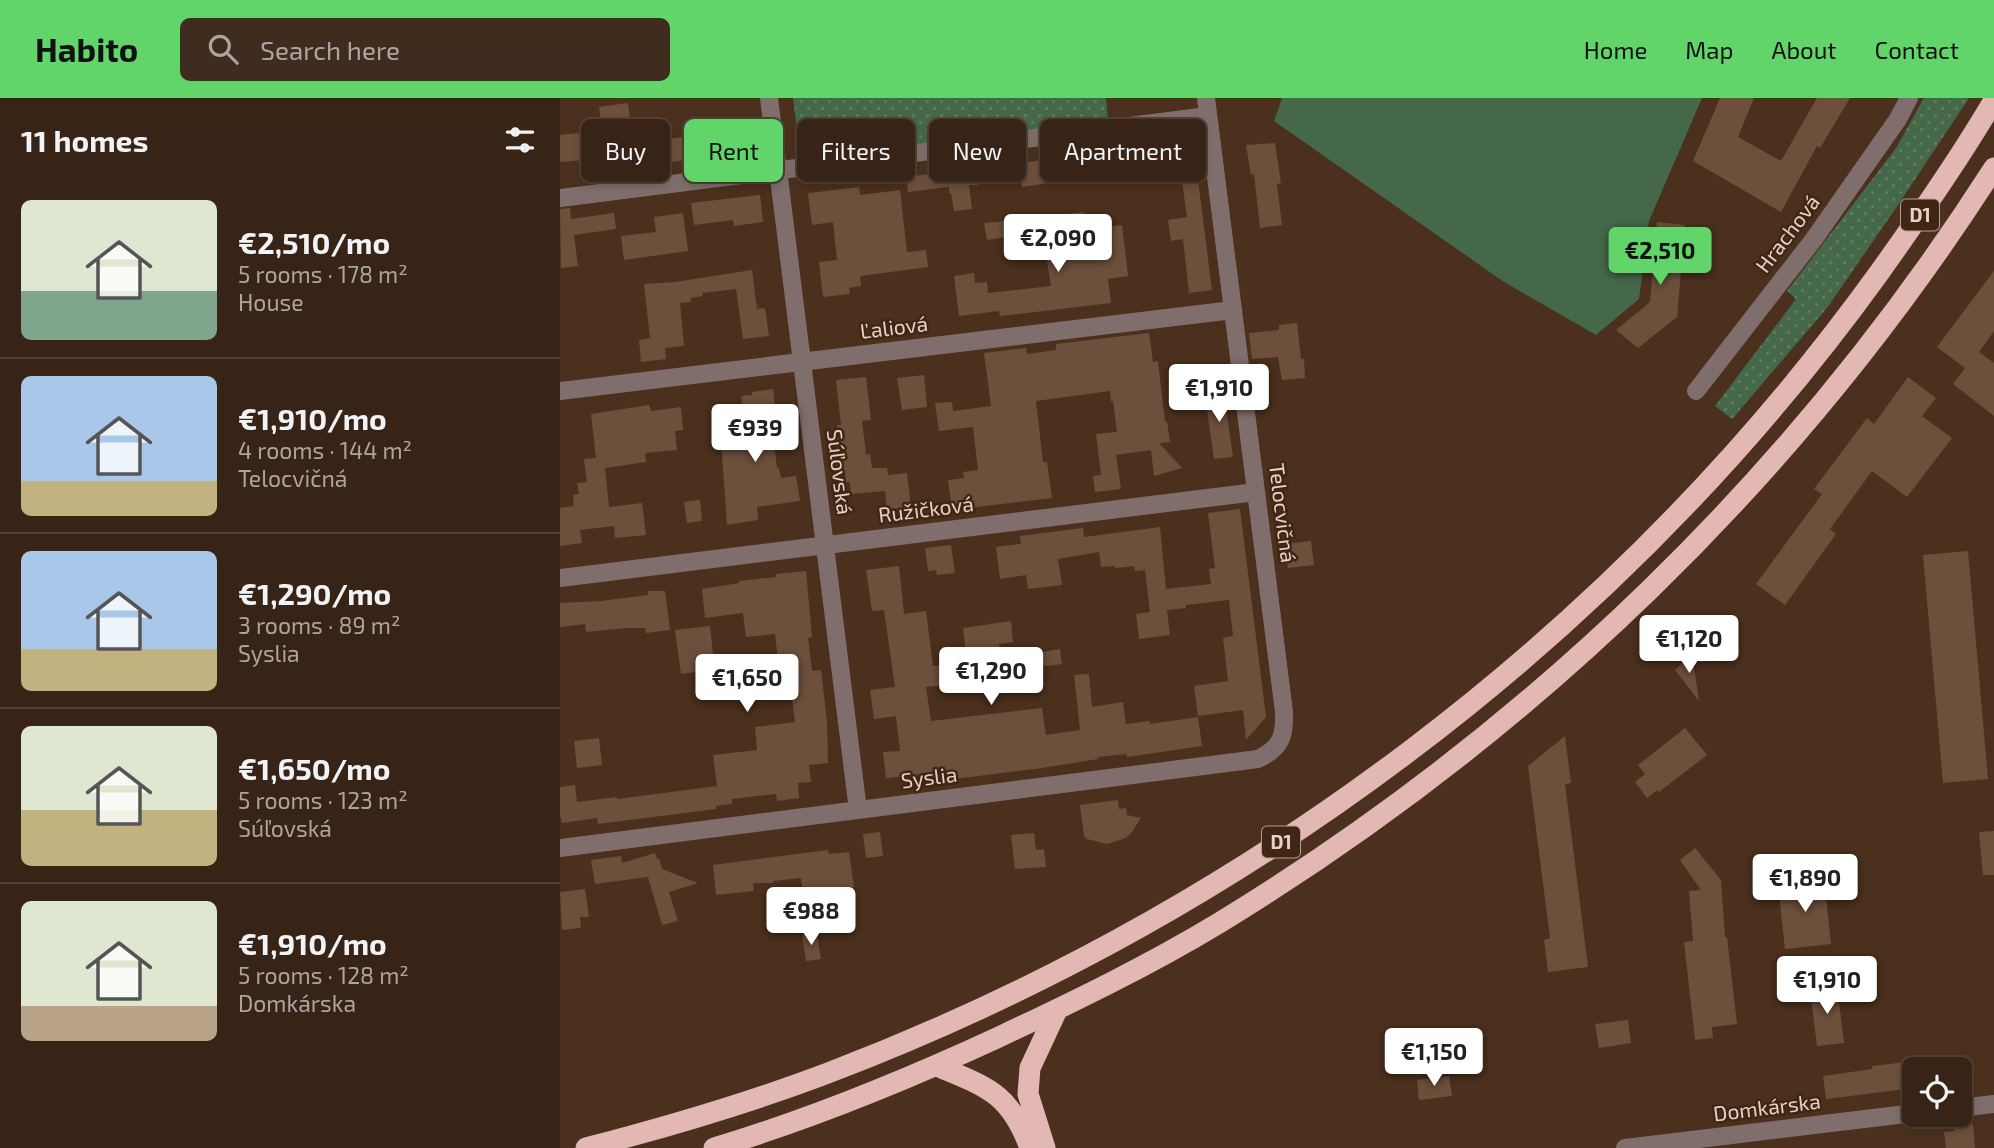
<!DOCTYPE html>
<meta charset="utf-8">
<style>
body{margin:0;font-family:"Exo 2",sans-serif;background:#3f2c1f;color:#f1f3f6;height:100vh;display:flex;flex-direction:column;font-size:26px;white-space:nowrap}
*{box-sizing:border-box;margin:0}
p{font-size:23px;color:#aba4a1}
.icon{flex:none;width:38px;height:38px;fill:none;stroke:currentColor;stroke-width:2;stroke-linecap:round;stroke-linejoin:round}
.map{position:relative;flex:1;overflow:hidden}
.drawer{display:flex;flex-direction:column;background:#382416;width:560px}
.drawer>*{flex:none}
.banner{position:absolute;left:21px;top:21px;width:665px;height:63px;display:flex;gap:14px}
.fabs{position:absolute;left:1342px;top:959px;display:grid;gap:14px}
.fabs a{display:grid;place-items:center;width:70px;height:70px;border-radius:10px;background:#382416;box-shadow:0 4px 10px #0003,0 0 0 2px #524135;font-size:35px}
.price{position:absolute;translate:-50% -60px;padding:0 16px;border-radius:7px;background:#fff;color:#222;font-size:23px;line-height:46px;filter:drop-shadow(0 2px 4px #0008)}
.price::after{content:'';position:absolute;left:50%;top:42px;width:21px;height:16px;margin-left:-10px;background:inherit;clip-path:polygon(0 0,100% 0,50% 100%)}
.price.selected{background:#61d46a;color:#111}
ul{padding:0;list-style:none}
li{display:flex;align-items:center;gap:21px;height:175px;padding:0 21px}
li+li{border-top:2px solid #524135}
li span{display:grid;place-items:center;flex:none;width:196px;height:140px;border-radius:10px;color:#555}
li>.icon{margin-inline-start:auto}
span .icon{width:84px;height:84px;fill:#fffc;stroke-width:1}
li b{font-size:30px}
h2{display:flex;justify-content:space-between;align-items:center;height:84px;padding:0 21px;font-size:30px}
.chip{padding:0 24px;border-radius:10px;background:#382416;box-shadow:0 4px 10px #0003,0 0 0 2px #524135;font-size:24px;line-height:63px}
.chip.selected{background:#61d46a;color:#111}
header{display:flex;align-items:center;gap:42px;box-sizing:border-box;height:98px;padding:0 35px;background:#61d46a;color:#111}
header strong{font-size:33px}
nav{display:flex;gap:38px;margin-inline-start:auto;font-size:24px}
.search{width:490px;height:63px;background:#3f2c1f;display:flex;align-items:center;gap:18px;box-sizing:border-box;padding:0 24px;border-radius:10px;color:#aba4a1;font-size:26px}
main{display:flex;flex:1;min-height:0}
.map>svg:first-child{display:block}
.grass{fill:url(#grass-dots)}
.green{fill:#45684a}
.building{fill:#6d503c}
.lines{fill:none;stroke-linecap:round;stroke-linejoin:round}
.minor{stroke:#7f6e6c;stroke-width:18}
.highway{stroke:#e2b7b4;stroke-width:21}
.labels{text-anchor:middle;stroke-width:5;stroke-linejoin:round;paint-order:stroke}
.shield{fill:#402613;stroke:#b39e91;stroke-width:2}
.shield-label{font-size:19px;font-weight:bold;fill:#e4d2c7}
.street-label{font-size:21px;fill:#e4d2c7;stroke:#402613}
</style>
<header>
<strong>Habito</strong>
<div class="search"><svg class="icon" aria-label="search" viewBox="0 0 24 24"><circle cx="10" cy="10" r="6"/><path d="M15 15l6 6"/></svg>Search here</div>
<nav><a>Home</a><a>Map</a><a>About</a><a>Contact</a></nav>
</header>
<main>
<section class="drawer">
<h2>11 homes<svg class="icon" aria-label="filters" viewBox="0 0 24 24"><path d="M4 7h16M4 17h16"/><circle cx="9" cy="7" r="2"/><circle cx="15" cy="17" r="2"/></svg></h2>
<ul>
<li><span style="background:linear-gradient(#dfe7d0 65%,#7fa58c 0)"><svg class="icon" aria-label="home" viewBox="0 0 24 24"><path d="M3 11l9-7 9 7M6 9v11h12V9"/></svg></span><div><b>€2,510/mo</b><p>5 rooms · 178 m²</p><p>House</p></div></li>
<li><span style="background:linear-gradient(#a9c7e8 75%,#c2b280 0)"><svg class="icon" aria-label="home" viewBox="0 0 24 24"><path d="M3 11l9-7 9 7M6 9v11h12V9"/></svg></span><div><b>€1,910/mo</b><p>4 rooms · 144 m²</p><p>Telocvičná</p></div></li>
<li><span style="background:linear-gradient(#a9c7e8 70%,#c2b280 0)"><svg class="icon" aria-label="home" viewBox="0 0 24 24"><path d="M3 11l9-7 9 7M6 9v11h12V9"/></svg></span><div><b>€1,290/mo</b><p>3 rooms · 89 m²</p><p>Syslia</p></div></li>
<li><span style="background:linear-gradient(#dfe7d0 60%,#c2b280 0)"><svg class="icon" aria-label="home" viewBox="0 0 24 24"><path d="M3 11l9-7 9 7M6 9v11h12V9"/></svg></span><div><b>€1,650/mo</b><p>5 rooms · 123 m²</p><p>Súľovská</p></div></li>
<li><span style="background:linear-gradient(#dfe7d0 75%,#b9a48a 0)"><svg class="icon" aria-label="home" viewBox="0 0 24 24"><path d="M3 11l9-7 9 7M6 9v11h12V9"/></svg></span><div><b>€1,910/mo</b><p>5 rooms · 128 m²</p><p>Domkárska</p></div></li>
</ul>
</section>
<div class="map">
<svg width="1434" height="1050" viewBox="0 0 1434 1050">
<defs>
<pattern id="grass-dots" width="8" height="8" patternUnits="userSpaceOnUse" patternTransform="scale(1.75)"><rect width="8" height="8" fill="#45684a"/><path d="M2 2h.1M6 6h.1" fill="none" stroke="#607d63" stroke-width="1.8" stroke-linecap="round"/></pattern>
</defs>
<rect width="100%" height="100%" fill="#4b301d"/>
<path class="grass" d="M 233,0 L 546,0 L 548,23 L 306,52 L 304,39 L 239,47 Z
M 1364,0 L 1409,0 L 1336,110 L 1267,210 L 1172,321 L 1155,308 L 1236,201 L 1227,193 L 1336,50 Z"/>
<path class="green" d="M 722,0 L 1142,0 L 1089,123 L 1079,201 L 1036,237 L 944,184 L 714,23 Z"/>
<path class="building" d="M 1160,0 L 1194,0 L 1178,39 L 1221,63 L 1257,0 L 1290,0 L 1260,50 L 1257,48 L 1221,114 L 1133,63 Z
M 68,5 L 74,58 L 0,64 L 0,37 L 36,33 L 35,23 L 41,23 L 39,9 Z
M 191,23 L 195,53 L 164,57 L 160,27 Z
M 123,39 L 126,62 L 82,68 L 79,44 Z
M 633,43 L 652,192 L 629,195 L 623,141 L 611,143 L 608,122 L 627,119 L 622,83 L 615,83 L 612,65 L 603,66 L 601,47 Z
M 715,45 L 721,85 L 717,86 L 722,127 L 700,130 L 694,76 L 691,77 L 686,47 Z
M 508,59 L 509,75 L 487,77 L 488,85 L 462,89 L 459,65 Z
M 416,70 L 418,87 L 409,87 L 412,111 L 394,113 L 391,95 L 389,95 L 389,89 L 348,94 L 346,79 Z
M 299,89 L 300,97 L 340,92 L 347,154 L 366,152 L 368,169 L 300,178 L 301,188 L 289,190 L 290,196 L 263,199 L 259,164 L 277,162 L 273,124 L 252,127 L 248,95 Z
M 200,97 L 203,124 L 174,128 L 173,122 L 134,127 L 131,105 Z
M 10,110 L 11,121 L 54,115 L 56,131 L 14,137 L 18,168 L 1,170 L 0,111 Z
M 524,114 L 526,132 L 562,127 L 568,178 L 548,181 L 551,205 L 440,218 L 439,213 L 399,218 L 394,178 L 414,175 L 415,185 L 427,184 L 428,195 L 491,188 L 483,137 L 509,134 L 507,116 Z
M 123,115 L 128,153 L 64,162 L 61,138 L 96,134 L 94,119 Z
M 457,122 L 459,137 L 427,142 L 424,125 Z
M 1097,124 L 1125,127 L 1117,219 L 1078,250 L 1056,232 L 1090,204 Z
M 192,172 L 197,211 L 205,210 L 209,238 L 183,241 L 176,191 L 142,195 L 143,198 L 131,200 L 131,204 L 120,205 L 124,248 L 105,250 L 106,261 L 81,264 L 79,242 L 90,240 L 84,186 L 115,184 Z
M 1434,173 L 1434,233 L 1419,254 L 1434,265 L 1434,318 L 1393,286 L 1405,270 L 1377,249 Z
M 737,225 L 741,261 L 744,261 L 745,280 L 722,282 L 718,259 L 692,261 L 689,235 L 719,232 L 719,227 Z
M 589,235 L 593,264 L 598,263 L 605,324 L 607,323 L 610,344 L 599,345 L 622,370 L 594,378 L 591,352 L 556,357 L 561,391 L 535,394 L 533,378 L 541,377 L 536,336 L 557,334 L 553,303 L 551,304 L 550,293 L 476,303 L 483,364 L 487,364 L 492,400 L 392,412 L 388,382 L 404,380 L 403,374 L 418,372 L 413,329 L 379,333 L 375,305 L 392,304 L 393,313 L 431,308 L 424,255 L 466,250 L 467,256 L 496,252 L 496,246 Z
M 364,277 L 367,309 L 342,312 L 337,280 Z
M 306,279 L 311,322 L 302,323 L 306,357 L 310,356 L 312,370 L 327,370 L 328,377 L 347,375 L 351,409 L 327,412 L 325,393 L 291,396 L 290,384 L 286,384 L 285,373 L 277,373 L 273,338 L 278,337 L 277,327 L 281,327 L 276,282 Z
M 1348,279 L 1376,300 L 1362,318 L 1392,340 L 1347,399 L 1312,373 L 1270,431 L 1276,436 L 1225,507 L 1196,486 L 1262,396 L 1254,391 L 1307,320 L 1314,326 Z
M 663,290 L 673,359 L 654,361 L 646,304 L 647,304 L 646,292 Z
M 213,291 L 217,327 L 212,328 L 217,370 L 219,370 L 221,380 L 236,378 L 240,403 L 197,409 L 198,422 L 167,427 L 161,343 L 187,342 L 181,298 L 192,297 L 192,294 Z
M 89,307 L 91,313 L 121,309 L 123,332 L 115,333 L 117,352 L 85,355 L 86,364 L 45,370 L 49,409 L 82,405 L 86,437 L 55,440 L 54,428 L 20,432 L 22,445 L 0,448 L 0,410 L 14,408 L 13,397 L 19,396 L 17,385 L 27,384 L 24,361 L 36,360 L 31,316 Z
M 140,402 L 142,423 L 127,425 L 124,404 Z
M 680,411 L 706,619 L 686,642 L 683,612 L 638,618 L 634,588 L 668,583 L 663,540 L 673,538 L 669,502 L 626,507 L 626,510 L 607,512 L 610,537 L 579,541 L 576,516 L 590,514 L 585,472 L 575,473 L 574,468 L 555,470 L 555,468 L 541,469 L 539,454 L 498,461 L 502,487 L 468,491 L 466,477 L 440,481 L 436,449 L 461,446 L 460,438 L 523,430 L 524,439 L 600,429 L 606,491 L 651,486 L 649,471 L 655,470 L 648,415 Z
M 751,443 L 754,467 L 728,470 L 725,446 Z
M 391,447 L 395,475 L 377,477 L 376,472 L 368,473 L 365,450 Z
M 1408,453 L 1428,681 L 1383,685 L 1363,457 Z
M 339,468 L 344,516 L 366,513 L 373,568 L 407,565 L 403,530 L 451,523 L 453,544 L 439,546 L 444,581 L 366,589 L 371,623 L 482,610 L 486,637 L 520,632 L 514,577 L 529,576 L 532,609 L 563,604 L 566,626 L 590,623 L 590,626 L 638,619 L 642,648 L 567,659 L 566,656 L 537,659 L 538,661 L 482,670 L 386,682 L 385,674 L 326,680 L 323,654 L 340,653 L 336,618 L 314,621 L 310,592 L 335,589 L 324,512 L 312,513 L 306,472 Z
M 246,473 L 252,539 L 248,540 L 252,573 L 261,572 L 267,623 L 268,665 L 249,667 L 251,684 L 238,685 L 239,700 L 217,703 L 216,696 L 172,701 L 172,706 L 156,708 L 156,711 L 38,726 L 37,720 L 2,725 L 0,717 L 0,689 L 15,687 L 17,704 L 57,699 L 57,701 L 157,688 L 153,657 L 197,652 L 195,629 L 235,624 L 227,561 L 218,562 L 215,536 L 186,539 L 183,515 L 145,520 L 142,491 L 179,485 L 179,483 L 216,479 L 216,476 Z
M 88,493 L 105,493 L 110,532 L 86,535 L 85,530 L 67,530 L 26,534 L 25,526 L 0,529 L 0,505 L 41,503 L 88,497 Z
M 150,528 L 153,556 L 142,558 L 144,573 L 121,576 L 115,532 Z
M 500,551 L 502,566 L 478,569 L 476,555 Z
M 1132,555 L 1139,603 L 1115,572 Z
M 1125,630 L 1147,657 L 1099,694 L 1097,692 L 1087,700 L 1075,684 L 1085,676 L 1078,667 Z
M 1005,638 L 1011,685 L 1005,686 L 1028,869 L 988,874 L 984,842 L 990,840 L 968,668 Z
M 39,640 L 42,667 L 17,670 L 14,643 Z
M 558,702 L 559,711 L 566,710 L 567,717 L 581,720 L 572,734 L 566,740 L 547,746 L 527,741 L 524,738 L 520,707 Z
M 1434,733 L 1434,777 L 1423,777 L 1419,734 Z
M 320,734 L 323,758 L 306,760 L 303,736 Z
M 474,735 L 476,752 L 484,751 L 486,769 L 455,771 L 451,737 Z
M 1135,750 L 1161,782 L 1165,839 L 1167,839 L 1177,926 L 1152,929 L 1153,940 L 1135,942 L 1124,844 L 1133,843 L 1129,793 L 1141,792 L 1120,762 Z
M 268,752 L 269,756 L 289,754 L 294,789 L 243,795 L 241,780 L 213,783 L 213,785 L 193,785 L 194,793 L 156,797 L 153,767 Z
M 95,755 L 97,761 L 99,760 L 102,771 L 138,785 L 109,794 L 118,823 L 102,827 L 88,779 L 35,786 L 31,762 L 61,758 L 62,765 Z
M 1264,780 L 1271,846 L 1225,851 L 1218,786 Z
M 25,791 L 29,819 L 20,819 L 21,830 L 2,832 L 0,794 Z
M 257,835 L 261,861 L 246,863 L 242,837 Z
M 1277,888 L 1284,945 L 1257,948 L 1250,892 Z
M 1068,922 L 1071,945 L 1039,950 L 1035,926 Z
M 1354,963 L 1354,990 L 1266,1001 L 1263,978 L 1312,971 L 1312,968 Z
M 889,978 L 892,998 L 859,1002 L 857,982 Z
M 1413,1026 L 1415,1050 L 1386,1050 L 1384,1034 L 1394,1033 L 1393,1028 Z"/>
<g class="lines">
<path class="minor" d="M 209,0 L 298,712
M 0,100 L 648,18
M 0,293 L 673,212
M 1136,293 L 1254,141 L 1338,21 L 1349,0
M 0,480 L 696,394
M 0,750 L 698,661 C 721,650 725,638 724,614 L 646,0
M 1400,1010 L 1434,1006
M 1065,1050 L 1354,1015"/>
<path class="highway" d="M 377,968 C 427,989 450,995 470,1050
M 26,1050 C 107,1029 189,1005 268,975 C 685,816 1057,538 1319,175 C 1359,119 1399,62 1434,2
M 154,1050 C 251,1021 346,982 439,939 C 513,904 588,868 659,825 C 972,634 1236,379 1434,70
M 485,1050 L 468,996 L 470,970 L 497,912"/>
</g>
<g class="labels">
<g class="shield">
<rect x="1341" y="101.5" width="38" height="31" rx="5"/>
<rect x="702" y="728.5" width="38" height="31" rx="5"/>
</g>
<g class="shield-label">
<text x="1360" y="124">D1</text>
<text x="721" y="751">D1</text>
</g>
<g class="street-label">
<text transform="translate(1228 136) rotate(-53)" y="7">Hrachová</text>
<text transform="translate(334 230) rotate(-7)" y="7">Ľaliová</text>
<text transform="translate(279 374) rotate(83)" y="7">Súľovská</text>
<text transform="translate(366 412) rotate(-7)" y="7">Ružičková</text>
<text transform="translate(722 415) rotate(83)" y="7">Telocvičná</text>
<text transform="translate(369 680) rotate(-7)" y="7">Syslia</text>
<text transform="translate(1207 1010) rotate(-7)" y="7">Domkárska</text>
</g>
</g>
</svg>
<div class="fabs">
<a><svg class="icon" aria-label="locate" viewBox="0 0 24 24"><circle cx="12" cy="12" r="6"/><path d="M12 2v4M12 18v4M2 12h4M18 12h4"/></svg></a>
</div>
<b class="price" style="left:498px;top:176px">€2,090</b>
<b class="price selected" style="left:1100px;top:189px">€2,510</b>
<b class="price" style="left:659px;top:326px">€1,910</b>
<b class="price" style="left:195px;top:366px">€939</b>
<b class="price" style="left:1129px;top:577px">€1,120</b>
<b class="price" style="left:431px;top:609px">€1,290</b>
<b class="price" style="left:187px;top:616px">€1,650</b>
<b class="price" style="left:1245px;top:816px">€1,890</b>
<b class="price" style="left:251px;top:849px">€988</b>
<b class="price" style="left:1267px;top:918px">€1,910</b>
<b class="price" style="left:874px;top:990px">€1,150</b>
<div class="banner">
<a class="chip">Buy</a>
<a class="chip selected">Rent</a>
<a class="chip">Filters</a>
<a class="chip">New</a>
<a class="chip">Apartment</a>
</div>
</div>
</main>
